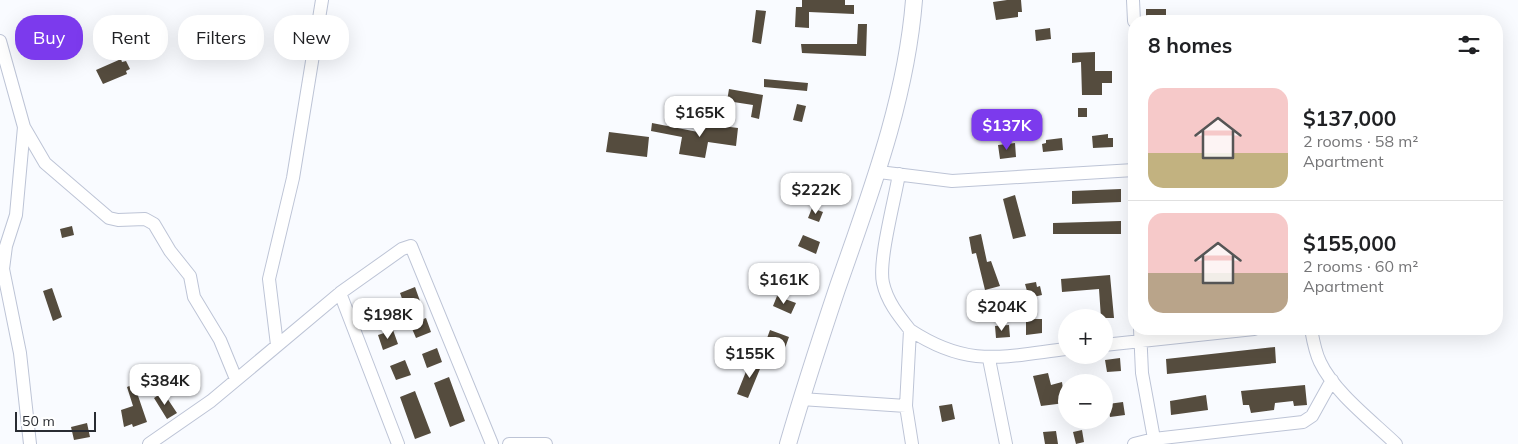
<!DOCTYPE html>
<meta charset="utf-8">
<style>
body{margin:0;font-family:Mulish,sans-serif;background:#f6f6f6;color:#202124;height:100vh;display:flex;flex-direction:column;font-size:19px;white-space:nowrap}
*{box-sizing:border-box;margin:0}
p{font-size:16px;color:#757577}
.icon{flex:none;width:28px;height:28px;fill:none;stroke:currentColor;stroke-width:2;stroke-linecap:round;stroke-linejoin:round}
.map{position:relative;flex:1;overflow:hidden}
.panel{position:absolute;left:1128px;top:15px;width:375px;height:320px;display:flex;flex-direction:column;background:#fff;border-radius:20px;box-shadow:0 5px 20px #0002}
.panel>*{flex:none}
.guide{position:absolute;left:15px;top:15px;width:475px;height:45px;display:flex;gap:10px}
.controls{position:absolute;left:1058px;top:309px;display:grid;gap:10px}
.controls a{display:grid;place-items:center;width:55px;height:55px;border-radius:50%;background:#fff;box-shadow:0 5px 20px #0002;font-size:25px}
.scale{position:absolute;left:15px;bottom:12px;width:81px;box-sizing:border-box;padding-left:5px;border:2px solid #292c32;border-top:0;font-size:14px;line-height:18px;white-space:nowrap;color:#292c32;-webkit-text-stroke:4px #fff;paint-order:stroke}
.price{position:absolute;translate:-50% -42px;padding:0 11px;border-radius:10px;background:#fff;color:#222;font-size:16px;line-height:32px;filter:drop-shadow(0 1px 2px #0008)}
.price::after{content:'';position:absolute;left:50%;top:30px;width:15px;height:11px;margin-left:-8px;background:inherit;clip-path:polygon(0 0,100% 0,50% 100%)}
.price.on{background:#7c3aed;color:#fff}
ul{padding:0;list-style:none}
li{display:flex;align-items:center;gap:15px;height:125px;padding:0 20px}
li+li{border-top:1px solid #e0e0e0}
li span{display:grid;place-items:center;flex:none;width:140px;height:100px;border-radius:15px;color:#555}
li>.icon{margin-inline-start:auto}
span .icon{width:60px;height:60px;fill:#fffc;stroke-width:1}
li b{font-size:21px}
h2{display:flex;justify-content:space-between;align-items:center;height:60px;padding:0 20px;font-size:21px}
.pill{padding:0 18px;border-radius:20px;background:#fff;box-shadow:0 5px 20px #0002;font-size:18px;line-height:45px}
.pill.on{background:#7c3aed;color:#fff}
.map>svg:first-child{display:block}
.building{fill:#554c3e}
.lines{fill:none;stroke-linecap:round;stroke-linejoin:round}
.minor-casing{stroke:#bdc4d6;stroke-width:14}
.major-casing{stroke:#bdc4d6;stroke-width:18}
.minor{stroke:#fff;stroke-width:12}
.major{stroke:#fff;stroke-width:16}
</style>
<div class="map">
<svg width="1518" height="444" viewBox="0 0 1518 444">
<rect width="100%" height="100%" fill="#f9fbff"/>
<path class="building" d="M 802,0 L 845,0 L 845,5 L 854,5 L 854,14 L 809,12 L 809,28 L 795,27 L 796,7 L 802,7 Z
M 1007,0 L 1021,0 L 1022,12 L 1018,12 L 1018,17 L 996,20 L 993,2 Z
M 1146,9 L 1166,9 L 1166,19 L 1146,20 Z
M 756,10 L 766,11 L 761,44 L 752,42 Z
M 858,24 L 867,24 L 866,56 L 802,53 L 801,44 L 857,44 Z
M 1050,28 L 1051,39 L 1036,41 L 1035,30 Z
M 1095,52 L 1095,71 L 1112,71 L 1112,83 L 1102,83 L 1102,95 L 1082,95 L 1081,62 L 1072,63 L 1072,53 Z
M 121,59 L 122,62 L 126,61 L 130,69 L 126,71 L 127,74 L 103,84 L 96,70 Z
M 764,79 L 808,83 L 807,91 L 764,87 Z
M 729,89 L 763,95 L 759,119 L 751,117 L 753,105 L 727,101 Z
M 797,104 L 806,106 L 802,122 L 793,120 Z
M 1078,108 L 1087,108 L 1087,117 L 1078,117 Z
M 652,123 L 698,132 L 699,123 L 738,128 L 736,146 L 708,142 L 705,158 L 679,154 L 682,137 L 651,131 Z
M 609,132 L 649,137 L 647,157 L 606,152 Z
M 1108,134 L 1108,138 L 1113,138 L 1113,147 L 1093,148 L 1092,136 Z
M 1062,138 L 1063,150 L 1043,152 L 1042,144 L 1046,143 L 1046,140 Z
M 1015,143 L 1016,157 L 1000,159 L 998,145 Z
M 824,178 L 834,182 L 830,192 L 820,188 Z
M 1121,189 L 1121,202 L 1072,204 L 1072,191 Z
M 1015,195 L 1026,236 L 1013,239 L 1003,199 Z
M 812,208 L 823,212 L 819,222 L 808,218 Z
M 1121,221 L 1121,234 L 1053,234 L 1053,223 Z
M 72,226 L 74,235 L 62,238 L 60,229 Z
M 981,234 L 987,262 L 991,261 L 1000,286 L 985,290 L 976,253 L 972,254 L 969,237 Z
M 803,235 L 820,242 L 816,254 L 798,246 Z
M 793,271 L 811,278 L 807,288 L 789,281 Z
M 1110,275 L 1114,318 L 1101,318 L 1099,289 L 1062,292 L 1061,279 Z
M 1036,282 L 1037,287 L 1040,286 L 1042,295 L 1029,298 L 1025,284 Z
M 415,287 L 420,301 L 405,307 L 400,293 Z
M 52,288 L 62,317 L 53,321 L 43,291 Z
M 777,296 L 796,303 L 791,314 L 773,306 Z
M 380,299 L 386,313 L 371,319 L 365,305 Z
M 426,318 L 431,332 L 416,338 L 410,324 Z
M 1026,319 L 1042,319 L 1042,333 L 1026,335 Z
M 1009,325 L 1010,337 L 996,338 L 995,326 Z
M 393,330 L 398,344 L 383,350 L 378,335 Z
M 770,330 L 789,337 L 785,348 L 766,341 Z
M 1275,347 L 1276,363 L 1167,374 L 1166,359 Z
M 437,348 L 442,362 L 427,368 L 422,354 Z
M 1120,358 L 1121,371 L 1107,372 L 1105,360 Z
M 751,359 L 762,364 L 748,398 L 737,394 Z
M 405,360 L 411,375 L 396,380 L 390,366 Z
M 1048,373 L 1051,385 L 1062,382 L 1065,403 L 1041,406 L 1033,376 Z
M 449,377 L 465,421 L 450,427 L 434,383 Z
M 134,384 L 147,422 L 133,427 L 132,424 L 124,427 L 121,410 L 133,406 L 127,387 Z
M 1305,385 L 1307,405 L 1294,406 L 1293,401 L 1275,403 L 1274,410 L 1251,413 L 1249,405 L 1243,405 L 1241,391 Z
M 415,391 L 431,433 L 415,439 L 400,397 Z
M 163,392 L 177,413 L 167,419 L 154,398 Z
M 1206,395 L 1208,410 L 1171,415 L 1170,401 Z
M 1123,402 L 1125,415 L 1110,417 L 1108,404 Z
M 952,404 L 955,419 L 942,422 L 939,406 Z
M 87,423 L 90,437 L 74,440 L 71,427 Z
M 1082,430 L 1084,442 L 1076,444 L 1073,432 Z
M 1056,431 L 1058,444 L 1045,444 L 1043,432 Z"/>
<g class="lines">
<defs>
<path id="minor" d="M 1133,0 L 1134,21
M 0,41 L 24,127 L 16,215 L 6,246 L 3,269 L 20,353 L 30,444
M 24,127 L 45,163 L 109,218 L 118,220 L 145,219 L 154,224 L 170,251 L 190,276 L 194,297 L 220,340 L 236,379
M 879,172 L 952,181 L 1134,170
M 899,174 C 895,199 878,261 883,283 C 887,301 898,315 910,330 L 906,406 L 912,444
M 340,293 L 398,444
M 1140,329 L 1142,373 L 1155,444
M 1311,329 C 1313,340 1315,352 1320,362 C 1334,392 1372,421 1396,444
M 910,330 C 968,368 1001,357 1066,349
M 277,345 L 269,279 L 293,178 L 322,0
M 1104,345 L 1254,329
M 989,359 L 1006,444
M 801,399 L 906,406
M 149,444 L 211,401 L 340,293 L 402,249 L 411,246 L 492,444
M 509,444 L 546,444
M 1134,444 L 1154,439 L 1303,422 L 1312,416 L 1332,380"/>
<path id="major" d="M 788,444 C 803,392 820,340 837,289 C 870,194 906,101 914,0"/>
</defs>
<use href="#minor" class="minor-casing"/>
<use href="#major" class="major-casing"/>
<use href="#minor" class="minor"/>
<use href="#major" class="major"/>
</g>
</svg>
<div class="controls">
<a>+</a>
<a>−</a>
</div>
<div class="scale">50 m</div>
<b class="price" style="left:700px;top:138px">$165K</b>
<b class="price on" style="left:1007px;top:151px">$137K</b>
<b class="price" style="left:816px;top:215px">$222K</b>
<b class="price" style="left:784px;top:305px">$161K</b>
<b class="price" style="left:1002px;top:332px">$204K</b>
<b class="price" style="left:388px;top:340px">$198K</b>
<b class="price" style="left:750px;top:379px">$155K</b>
<b class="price" style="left:165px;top:406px">$384K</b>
<div class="guide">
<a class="pill on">Buy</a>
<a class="pill">Rent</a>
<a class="pill">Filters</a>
<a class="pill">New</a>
</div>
<section class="panel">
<h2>8 homes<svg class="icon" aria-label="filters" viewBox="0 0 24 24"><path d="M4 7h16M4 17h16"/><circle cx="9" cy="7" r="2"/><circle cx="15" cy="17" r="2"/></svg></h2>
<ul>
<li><span style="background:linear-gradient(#f6c9c9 65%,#c2b280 0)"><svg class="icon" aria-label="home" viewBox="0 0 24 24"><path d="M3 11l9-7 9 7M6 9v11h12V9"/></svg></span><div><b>$137,000</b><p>2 rooms · 58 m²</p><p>Apartment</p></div></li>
<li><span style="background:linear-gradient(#f6c9c9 60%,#b9a48a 0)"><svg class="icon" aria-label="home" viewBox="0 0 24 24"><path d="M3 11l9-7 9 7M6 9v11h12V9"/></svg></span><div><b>$155,000</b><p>2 rooms · 60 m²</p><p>Apartment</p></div></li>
</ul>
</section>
</div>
